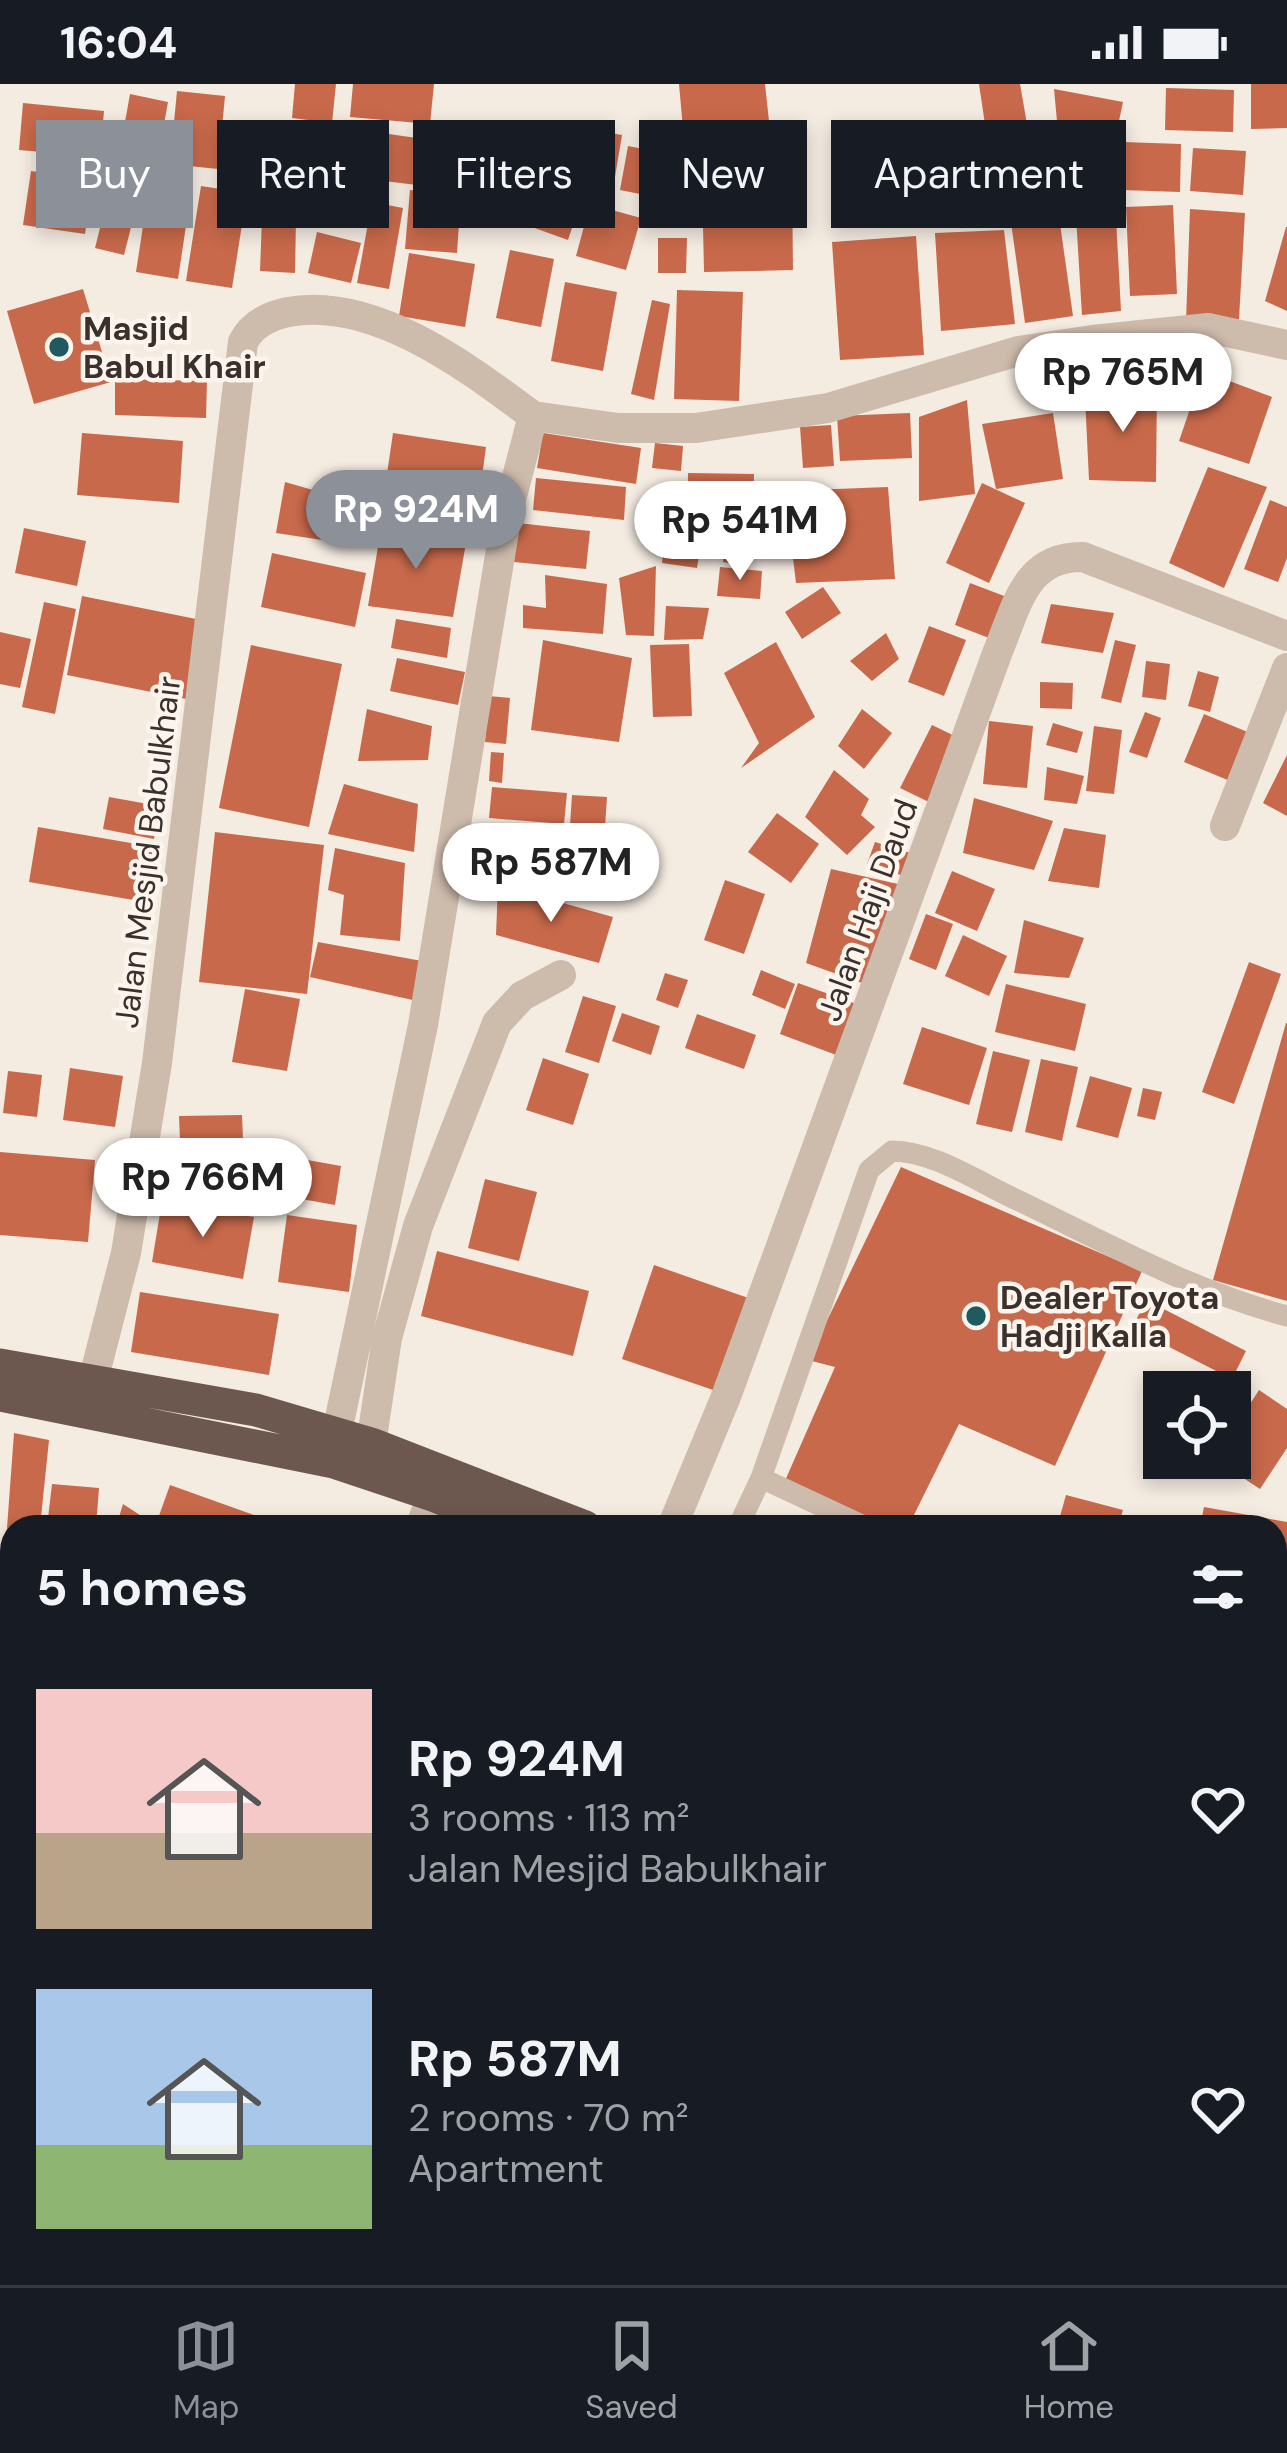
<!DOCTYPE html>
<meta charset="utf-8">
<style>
body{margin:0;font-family:"DM Sans",sans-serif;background:#20242c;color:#f1f3f6;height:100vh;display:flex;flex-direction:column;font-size:45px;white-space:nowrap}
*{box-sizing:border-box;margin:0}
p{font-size:39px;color:#9ea1a6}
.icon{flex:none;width:66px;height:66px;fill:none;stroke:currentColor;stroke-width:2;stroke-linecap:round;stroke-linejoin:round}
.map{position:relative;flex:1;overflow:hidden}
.drawer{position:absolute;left:0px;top:1431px;width:1287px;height:771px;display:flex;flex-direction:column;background:#171b24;border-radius:36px 36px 0 0;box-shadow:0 6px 18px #0003}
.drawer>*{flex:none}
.banner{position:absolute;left:36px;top:36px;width:1215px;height:108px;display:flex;gap:24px}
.fabs{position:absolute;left:1143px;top:1287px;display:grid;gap:24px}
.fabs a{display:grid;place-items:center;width:108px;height:108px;border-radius:0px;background:#171b24;box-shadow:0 6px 18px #0003;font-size:60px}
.price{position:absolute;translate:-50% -102px;padding:0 27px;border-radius:42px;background:#fff;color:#222;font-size:39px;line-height:78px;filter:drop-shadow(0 3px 6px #0008)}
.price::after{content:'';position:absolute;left:50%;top:72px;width:36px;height:27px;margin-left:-18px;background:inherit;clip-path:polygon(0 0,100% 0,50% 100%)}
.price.on{background:#8c9099;color:#fff}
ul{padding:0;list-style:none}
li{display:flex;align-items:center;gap:36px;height:300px;padding:0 36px}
li span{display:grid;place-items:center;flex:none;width:336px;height:240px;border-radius:0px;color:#555}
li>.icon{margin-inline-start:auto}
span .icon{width:144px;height:144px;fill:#fffc;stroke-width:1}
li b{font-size:51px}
h2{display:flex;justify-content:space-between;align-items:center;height:144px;padding:0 36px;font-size:51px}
.tag{padding:0 42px;border-radius:0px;background:#171b24;box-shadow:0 6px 18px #0003;font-size:42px;line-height:108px}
.tag.on{background:#8c9099;color:#fff}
.status{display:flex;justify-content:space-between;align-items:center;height:84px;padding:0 60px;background:#171b24;direction:ltr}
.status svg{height:33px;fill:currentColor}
.tabs{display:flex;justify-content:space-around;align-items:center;height:168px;border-top:3px solid #363941;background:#171b24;font-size:33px;color:#9ea1a6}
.tabs a{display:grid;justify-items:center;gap:6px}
.tabs .on{color:#8c9099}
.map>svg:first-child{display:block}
.building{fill:#c8694b}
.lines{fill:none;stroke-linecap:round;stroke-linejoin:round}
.service{stroke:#cdbbac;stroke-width:21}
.minor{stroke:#cdbbac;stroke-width:30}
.trunk{stroke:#6c584f;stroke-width:33}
.poi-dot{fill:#1f5a5e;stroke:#fbf5ee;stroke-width:4.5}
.labels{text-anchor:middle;stroke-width:9;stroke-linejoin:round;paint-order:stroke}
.poi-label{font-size:33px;font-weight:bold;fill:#3b302b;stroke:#fbf5ee;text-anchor:start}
.street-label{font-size:33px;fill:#3b302b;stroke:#fbf5ee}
</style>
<div class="status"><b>16:04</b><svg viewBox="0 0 49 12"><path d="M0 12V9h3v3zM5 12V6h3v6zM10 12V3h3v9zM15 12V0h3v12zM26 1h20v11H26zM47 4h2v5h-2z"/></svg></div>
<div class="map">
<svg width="1287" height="2201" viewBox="0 0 1287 2201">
<rect width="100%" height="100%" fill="#f4ebe1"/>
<path class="building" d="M 295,0 L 336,0 L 332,39 L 292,34 Z
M 353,0 L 434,0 L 430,40 L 350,33 Z
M 679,0 L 765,0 L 769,37 L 683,45 Z
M 979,0 L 1020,0 L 1027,40 L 986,47 Z
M 1251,0 L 1287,0 L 1287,44 L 1251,45 Z
M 1166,4 L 1234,6 L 1233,48 L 1165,46 Z
M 1054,5 L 1123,18 L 1115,56 L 1058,48 Z
M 177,7 L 225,12 L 218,85 L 170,80 Z
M 130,10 L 168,18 L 156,84 L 118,77 Z
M 23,19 L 104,27 L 100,73 L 19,66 Z
M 537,36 L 622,51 L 615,93 L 529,78 Z
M 332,42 L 424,55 L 417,101 L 326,90 Z
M 995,50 L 1041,52 L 1037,125 L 992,123 Z
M 894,51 L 896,83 L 834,86 L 832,53 Z
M 1123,58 L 1181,60 L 1180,108 L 1122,106 Z
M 628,62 L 659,68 L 650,112 L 620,106 Z
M 1193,64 L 1246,67 L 1243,111 L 1190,107 Z
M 263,79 L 306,81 L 304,125 L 261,122 Z
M 31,87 L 93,97 L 85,150 L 23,141 Z
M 985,88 L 991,133 L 932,140 L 927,94 Z
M 792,94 L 793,186 L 704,188 L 702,95 Z
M 150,96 L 192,102 L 178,195 L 136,188 Z
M 531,99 L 581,117 L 568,156 L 518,138 Z
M 111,100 L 140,108 L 124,171 L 95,164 Z
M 201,102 L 247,109 L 232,204 L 186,197 Z
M 315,103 L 363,107 L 360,144 L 312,140 Z
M 410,106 L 461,111 L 457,169 L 405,165 Z
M 1115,115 L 1121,227 L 1082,231 L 1075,116 Z
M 372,118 L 403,124 L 389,205 L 357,199 Z
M 590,120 L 641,134 L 626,186 L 576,172 Z
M 1173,121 L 1177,210 L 1130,212 L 1126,123 Z
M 1058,125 L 1073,232 L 1025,239 L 1010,131 Z
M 1190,125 L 1245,129 L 1239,235 L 1186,238 Z
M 262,134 L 296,135 L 295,189 L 260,187 Z
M 1286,143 L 1287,143 L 1287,227 L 1265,217 Z
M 1004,146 L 1015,240 L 941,247 L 935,149 Z
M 317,148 L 361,159 L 351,199 L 308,189 Z
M 916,152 L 924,271 L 840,276 L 832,158 Z
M 658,154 L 687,154 L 686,189 L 658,189 Z
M 510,166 L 554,175 L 541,243 L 496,234 Z
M 409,169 L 475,180 L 465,243 L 399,232 Z
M 565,198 L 617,208 L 603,287 L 551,277 Z
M 83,205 L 111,298 L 34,320 L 7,227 Z
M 677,206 L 743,208 L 739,317 L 674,315 Z
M 652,216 L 670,220 L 654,316 L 631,310 Z
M 1203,287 L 1272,313 L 1249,380 L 1179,357 Z
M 115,295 L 207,297 L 206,334 L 115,331 Z
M 1157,299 L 1156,398 L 1089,396 L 1085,313 Z
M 967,316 L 975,410 L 919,417 L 919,333 Z
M 910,329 L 912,374 L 840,377 L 837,332 Z
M 1053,329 L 1063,395 L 996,405 L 982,340 Z
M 831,341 L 834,382 L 803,384 L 800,343 Z
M 82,349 L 183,357 L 179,419 L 77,411 Z
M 393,349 L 486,363 L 477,430 L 383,417 Z
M 543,349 L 641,364 L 636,400 L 537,384 Z
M 655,359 L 683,362 L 681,387 L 652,384 Z
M 1208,383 L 1267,403 L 1224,504 L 1169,479 Z
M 688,389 L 754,390 L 753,451 L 687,450 Z
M 536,394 L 626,403 L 624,436 L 533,426 Z
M 285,398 L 369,422 L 355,461 L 276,449 Z
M 982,399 L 1025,419 L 989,499 L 946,479 Z
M 888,403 L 895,495 L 796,499 L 785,407 Z
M 1270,416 L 1287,423 L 1287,474 L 1278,498 L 1244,485 Z
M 382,439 L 466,459 L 453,533 L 368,522 Z
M 518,439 L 590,447 L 586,485 L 514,478 Z
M 24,444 L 86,457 L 77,502 L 15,489 Z
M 665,453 L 701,458 L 697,484 L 662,479 Z
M 726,454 L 750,458 L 747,482 L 723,478 Z
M 272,469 L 366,489 L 355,543 L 261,523 Z
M 656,482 L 654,552 L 626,551 L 619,494 Z
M 720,483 L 762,487 L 760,515 L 717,512 Z
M 545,491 L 607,500 L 603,550 L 523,544 L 523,521 L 546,524 Z
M 970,499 L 1012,515 L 997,557 L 955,541 Z
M 823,503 L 841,529 L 802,555 L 785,528 Z
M 82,512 L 206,537 L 191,616 L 67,591 Z
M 44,518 L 76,525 L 55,630 L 22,623 Z
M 1051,520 L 1114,529 L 1103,569 L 1041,559 Z
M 666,522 L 709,524 L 703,555 L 664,556 Z
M 396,535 L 451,544 L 447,574 L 391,564 Z
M 929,542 L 966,556 L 944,612 L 908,598 Z
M 0,548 L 31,555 L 20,604 L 0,600 Z
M 886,549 L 899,575 L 872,597 L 850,577 Z
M 543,556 L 632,574 L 619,658 L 531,646 Z
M 1115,556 L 1136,561 L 1121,619 L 1101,614 Z
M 776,558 L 815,633 L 741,684 L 759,659 L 724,589 Z
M 689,560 L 692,632 L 653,633 L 650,561 Z
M 251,561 L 342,580 L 309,743 L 219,724 Z
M 397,574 L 465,588 L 458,621 L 390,607 Z
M 1146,577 L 1170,580 L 1166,616 L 1142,613 Z
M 1198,587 L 1219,593 L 1210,628 L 1188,622 Z
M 1040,598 L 1073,599 L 1072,625 L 1040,624 Z
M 489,612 L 510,614 L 506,660 L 485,658 Z
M 367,625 L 432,642 L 428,676 L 358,677 Z
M 862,625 L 892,649 L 864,685 L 838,662 Z
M 1145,628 L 1161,634 L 1147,674 L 1129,668 Z
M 1204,630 L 1250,649 L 1230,697 L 1184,678 Z
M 989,637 L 1033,642 L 1027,704 L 983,700 Z
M 1053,639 L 1083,648 L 1077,669 L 1046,661 Z
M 932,641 L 965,657 L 933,720 L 900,704 Z
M 1094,642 L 1122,646 L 1114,710 L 1086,707 Z
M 491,668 L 504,669 L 502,699 L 489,697 Z
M 1287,671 L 1287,732 L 1263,719 Z
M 1047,683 L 1084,692 L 1077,720 L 1044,716 Z
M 834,686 L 869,715 L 861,731 L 875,743 L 847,771 L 805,733 Z
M 344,700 L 418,720 L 414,768 L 328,750 Z
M 492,703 L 567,709 L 564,740 L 489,734 Z
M 572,711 L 607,713 L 605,743 L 570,741 Z
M 109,713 L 159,722 L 154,755 L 103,745 Z
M 974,714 L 1053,737 L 1034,786 L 963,769 Z
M 777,729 L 819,760 L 791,799 L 748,768 Z
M 38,743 L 154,763 L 145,818 L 29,798 Z
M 1064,744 L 1106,751 L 1099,804 L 1048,797 Z
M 215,748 L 324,761 L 307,910 L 199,898 Z
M 875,758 L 917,771 L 904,792 L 867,780 Z
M 335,764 L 405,779 L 400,857 L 340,851 L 344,811 L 328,806 Z
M 831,785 L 898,800 L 862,899 L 806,879 Z
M 952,787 L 995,805 L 977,847 L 935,829 Z
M 725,796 L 765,810 L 744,870 L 704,856 Z
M 498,801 L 613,833 L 599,879 L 496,851 Z
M 926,830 L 953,840 L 936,886 L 909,875 Z
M 1024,836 L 1084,854 L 1069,894 L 1014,889 Z
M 963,851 L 1007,872 L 989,912 L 945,892 Z
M 318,858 L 422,877 L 417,917 L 310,893 Z
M 1249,878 L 1281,890 L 1234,1020 L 1202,1008 Z
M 761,886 L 795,900 L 785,925 L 752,911 Z
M 665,889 L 688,896 L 678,924 L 656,916 Z
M 798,899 L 865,923 L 847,975 L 780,950 Z
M 1006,900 L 1086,920 L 1075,967 L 995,948 Z
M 245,905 L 300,915 L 287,987 L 232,978 Z
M 583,912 L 616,922 L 599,979 L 565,968 Z
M 622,929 L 660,942 L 651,971 L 612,957 Z
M 697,930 L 756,951 L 744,985 L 685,964 Z
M 1286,939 L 1287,939 L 1287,1217 L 1213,1196 Z
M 922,943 L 987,964 L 969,1021 L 903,1000 Z
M 993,967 L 1030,976 L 1012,1048 L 976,1040 Z
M 543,974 L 589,990 L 573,1041 L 526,1026 Z
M 1041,975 L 1078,983 L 1062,1057 L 1025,1048 Z
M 70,984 L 123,992 L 115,1043 L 63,1036 Z
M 8,987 L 42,991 L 37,1033 L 3,1029 Z
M 1090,992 L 1132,1004 L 1118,1054 L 1076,1043 Z
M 1143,1004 L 1162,1008 L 1155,1036 L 1137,1032 Z
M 242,1031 L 244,1081 L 181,1082 L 179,1032 Z
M 0,1068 L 95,1076 L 88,1158 L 0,1151 Z
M 274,1070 L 341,1082 L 335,1121 L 268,1109 Z
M 901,1083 L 1142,1187 L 1055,1382 L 959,1340 L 908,1443 L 873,1443 L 784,1399 L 835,1283 L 808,1276 Z
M 485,1095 L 537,1108 L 519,1177 L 468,1164 Z
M 162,1117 L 254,1133 L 243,1195 L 152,1178 Z
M 287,1131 L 357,1141 L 349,1208 L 278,1198 Z
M 437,1167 L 589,1207 L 573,1272 L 421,1232 Z
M 654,1181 L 754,1216 L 722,1309 L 622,1275 Z
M 140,1208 L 279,1230 L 269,1291 L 131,1268 Z
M 1146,1216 L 1246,1267 L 1232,1295 L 1132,1244 Z
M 1259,1306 L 1287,1325 L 1287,1364 L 1260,1405 L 1213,1374 L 1230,1374 L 1230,1351 Z
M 14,1349 L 49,1356 L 40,1443 L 12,1443 L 12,1486 L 4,1485 Z
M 52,1400 L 99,1404 L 96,1443 L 47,1443 Z
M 170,1401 L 285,1442 L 285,1443 L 155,1443 Z
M 1066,1411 L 1123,1426 L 1118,1443 L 1057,1443 Z
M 123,1420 L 146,1435 L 143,1443 L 116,1443 Z
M 1204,1423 L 1287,1438 L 1287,1496 L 1275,1494 L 1275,1443 L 1200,1443 Z
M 1275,1538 L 1287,1541 L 1287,1650 L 1275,1647 Z
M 9,1598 L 12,1598 L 12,1658 L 1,1656 Z
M 0,1665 L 12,1667 L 12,1770 L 7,1830 L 0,1830 Z
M 1278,1949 L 1287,1950 L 1287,2030 L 1275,2029 Z
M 0,2182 L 12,2190 L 47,2201 L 0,2201 Z
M 92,2190 L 159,2190 L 157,2201 L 90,2201 Z
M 167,2190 L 223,2190 L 222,2201 L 166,2201 Z
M 292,2190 L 342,2190 L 369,2201 L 288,2201 Z
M 509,2190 L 591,2190 L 607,2195 L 606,2201 L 506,2201 Z
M 670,2190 L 744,2190 L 742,2201 L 668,2201 Z
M 876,2190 L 946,2190 L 944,2201 L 916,2201 Z
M 990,2190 L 1079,2190 L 1077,2201 L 989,2201 Z"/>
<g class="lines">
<path class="service" d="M 761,1394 L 866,1443
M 738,1443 L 761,1394 L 869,1086 L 892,1067 C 932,1067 977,1097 1013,1114 C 1103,1157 1190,1206 1287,1232
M 1275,1872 L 1287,1874
M 1275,2074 L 1287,2068"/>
<path class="minor" d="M 1225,742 L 1287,584
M 93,1297 L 126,1169 L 157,979 L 243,258 C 252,240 269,232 288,228 C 374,212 467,283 533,332
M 337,1348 L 423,941 L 506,435 L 533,332 L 618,344 L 696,344 L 828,324 L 1018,267 L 1092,256 L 1208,244 L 1287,261
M 371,1360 L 387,1254 L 418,1142 L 497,939 L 522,912 L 561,891
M 420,1443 L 433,1411
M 672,1443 L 727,1310 L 998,567 C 1017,522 1025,472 1083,473 L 1287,552
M 815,2190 L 856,2201
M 262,2201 L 264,2190
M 622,2201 L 624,2190"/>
<path class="trunk" d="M 0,1281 L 256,1326 L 371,1360 L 585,1443
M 0,1311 L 334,1378 L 433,1411 L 510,1443
M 1275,1746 L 1287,1750
M 1275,1787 L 1287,1792"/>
</g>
<g class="poi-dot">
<circle cx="59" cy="263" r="12"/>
<circle cx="976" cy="1232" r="12"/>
</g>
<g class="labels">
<g class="poi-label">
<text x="83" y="256">Masjid<tspan x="83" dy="38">Babul Khair</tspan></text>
<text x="1000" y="1225">Dealer Toyota<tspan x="1000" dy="38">Hadji Kalla</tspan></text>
</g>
<g class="street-label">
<text transform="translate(147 768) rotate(-83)" y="12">Jalan Mesjid Babulkhair</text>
<text transform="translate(867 826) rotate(-70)" y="12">Jalan Haji Daud</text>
</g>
</g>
</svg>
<div class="fabs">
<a><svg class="icon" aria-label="locate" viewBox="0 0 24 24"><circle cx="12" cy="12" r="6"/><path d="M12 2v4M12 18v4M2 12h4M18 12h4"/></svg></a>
</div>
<b class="price" style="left:1123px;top:351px">Rp 765M</b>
<b class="price on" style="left:416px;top:488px">Rp 924M</b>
<b class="price" style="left:740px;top:499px">Rp 541M</b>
<b class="price" style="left:551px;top:841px">Rp 587M</b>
<b class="price" style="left:203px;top:1156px">Rp 766M</b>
<div class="banner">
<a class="tag on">Buy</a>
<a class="tag">Rent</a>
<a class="tag">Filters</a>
<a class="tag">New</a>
<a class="tag">Apartment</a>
</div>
<section class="drawer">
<h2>5 homes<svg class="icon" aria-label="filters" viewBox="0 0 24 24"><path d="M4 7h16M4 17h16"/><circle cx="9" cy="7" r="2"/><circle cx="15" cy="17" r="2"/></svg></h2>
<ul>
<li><span style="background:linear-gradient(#f6c9c9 60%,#b9a48a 0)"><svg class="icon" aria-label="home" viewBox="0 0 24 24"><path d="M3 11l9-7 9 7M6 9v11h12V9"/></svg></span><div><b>Rp 924M</b><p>3 rooms · 113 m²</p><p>Jalan Mesjid Babulkhair</p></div><svg class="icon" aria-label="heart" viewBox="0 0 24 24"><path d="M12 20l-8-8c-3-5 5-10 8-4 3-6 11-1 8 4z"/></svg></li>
<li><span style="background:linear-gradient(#a9c7e8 65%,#8fb573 0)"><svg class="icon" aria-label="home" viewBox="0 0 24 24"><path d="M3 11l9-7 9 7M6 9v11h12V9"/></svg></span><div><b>Rp 587M</b><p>2 rooms · 70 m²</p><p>Apartment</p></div><svg class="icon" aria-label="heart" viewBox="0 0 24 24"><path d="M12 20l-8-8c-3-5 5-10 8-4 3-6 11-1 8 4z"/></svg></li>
</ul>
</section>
</div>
<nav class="tabs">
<a class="on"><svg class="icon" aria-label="map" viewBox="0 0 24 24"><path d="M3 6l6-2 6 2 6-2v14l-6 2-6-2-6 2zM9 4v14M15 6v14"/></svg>Map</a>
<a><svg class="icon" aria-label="saved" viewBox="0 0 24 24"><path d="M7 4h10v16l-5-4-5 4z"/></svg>Saved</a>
<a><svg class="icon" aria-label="home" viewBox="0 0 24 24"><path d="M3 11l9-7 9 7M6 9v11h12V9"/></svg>Home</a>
</nav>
